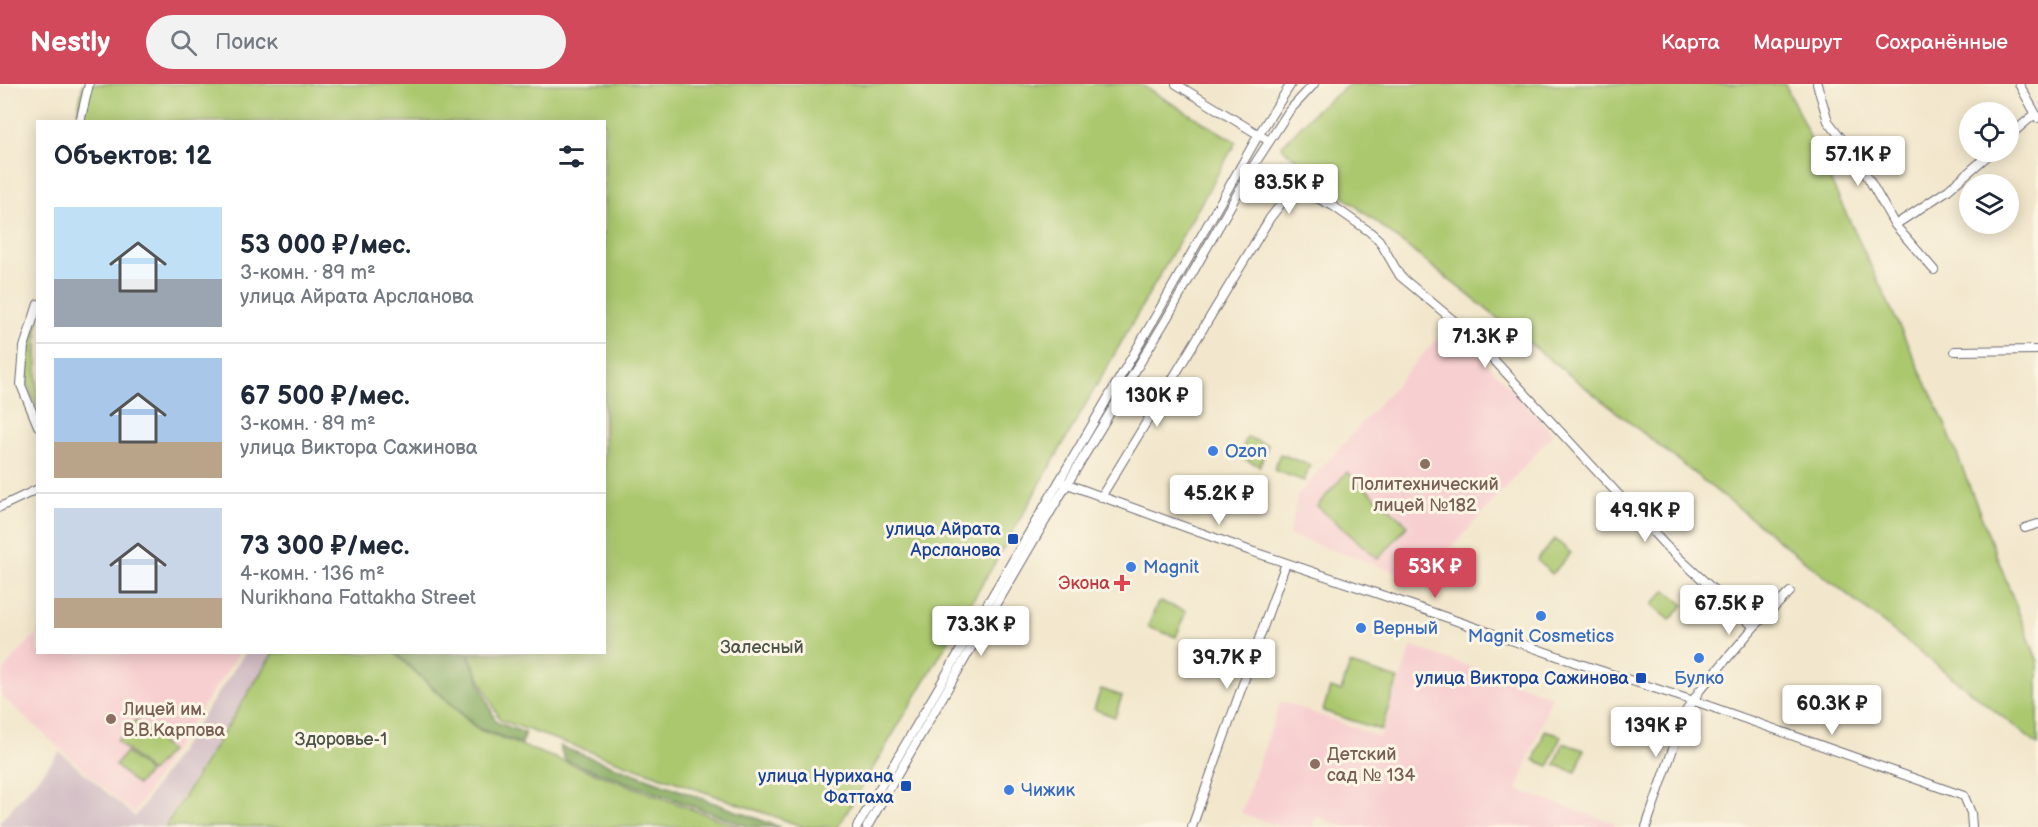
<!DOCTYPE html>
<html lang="ru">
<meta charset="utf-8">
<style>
body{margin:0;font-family:"Balsamiq Sans",sans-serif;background:#f2f2f3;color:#1f2937;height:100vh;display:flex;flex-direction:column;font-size:22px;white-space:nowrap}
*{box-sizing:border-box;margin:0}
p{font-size:20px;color:#747a83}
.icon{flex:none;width:33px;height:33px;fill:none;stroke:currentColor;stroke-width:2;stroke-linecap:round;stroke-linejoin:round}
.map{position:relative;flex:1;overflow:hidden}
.side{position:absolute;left:36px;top:36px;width:570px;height:534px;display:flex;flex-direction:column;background:#fff;border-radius:0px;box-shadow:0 3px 15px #0003}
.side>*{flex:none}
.tools{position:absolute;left:1959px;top:18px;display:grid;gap:12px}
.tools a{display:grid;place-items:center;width:60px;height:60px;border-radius:50%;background:#fff;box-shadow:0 3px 15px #0003;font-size:30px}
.price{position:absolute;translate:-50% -51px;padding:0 14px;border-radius:6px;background:#fff;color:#222;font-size:20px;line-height:39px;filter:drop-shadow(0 2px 3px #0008)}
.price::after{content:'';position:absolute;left:50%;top:36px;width:18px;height:14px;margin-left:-9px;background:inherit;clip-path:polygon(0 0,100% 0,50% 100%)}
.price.selected{background:#d1495b;color:#fff}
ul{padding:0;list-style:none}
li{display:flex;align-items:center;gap:18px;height:150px;padding:0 18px}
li+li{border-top:2px solid #e0e1e3}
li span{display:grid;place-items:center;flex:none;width:168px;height:120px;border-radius:0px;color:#555}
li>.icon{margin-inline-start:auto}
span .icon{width:72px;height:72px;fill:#fffc;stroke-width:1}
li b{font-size:26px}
h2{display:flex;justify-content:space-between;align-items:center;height:72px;padding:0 18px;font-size:26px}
header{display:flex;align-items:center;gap:36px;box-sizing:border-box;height:84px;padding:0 30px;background:#d1495b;color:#fff}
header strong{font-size:28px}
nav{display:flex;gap:33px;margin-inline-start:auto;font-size:21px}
.search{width:420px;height:54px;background:#f2f2f3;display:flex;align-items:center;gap:15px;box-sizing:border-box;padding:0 21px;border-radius:33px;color:#747a83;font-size:22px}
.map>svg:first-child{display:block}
.built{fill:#f7cfd0}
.industrial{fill:#d2bdc5}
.green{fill:#abc86e;stroke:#667554;stroke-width:1.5}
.forest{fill:#88ac61;stroke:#55674e;stroke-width:1.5}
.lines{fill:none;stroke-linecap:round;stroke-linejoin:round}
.minor-casing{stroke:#6b676e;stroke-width:10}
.minor{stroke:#fff;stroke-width:8}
.shop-dot{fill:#3f7fe0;stroke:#fcf5e5;stroke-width:2}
.education-dot{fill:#8d6e63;stroke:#fcf5e5;stroke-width:2}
.transit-dot{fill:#1a4fb4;stroke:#fcf5e5;stroke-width:2}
.health-dot{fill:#e0444e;stroke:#fcf5e5;stroke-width:2}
.labels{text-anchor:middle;stroke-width:6;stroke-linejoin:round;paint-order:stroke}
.shop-label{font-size:18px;fill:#366cbe;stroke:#fcf5e5;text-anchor:start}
.education-label{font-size:18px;fill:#785e54;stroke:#fcf5e5;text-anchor:start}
.transit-label{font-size:18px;fill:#164399;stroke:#fcf5e5;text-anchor:end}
.health-label{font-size:18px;fill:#be3a42;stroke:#fcf5e5;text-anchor:end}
.park-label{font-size:18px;fill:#4b544a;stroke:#fcf5e5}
</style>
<header>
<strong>Nestly</strong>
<div class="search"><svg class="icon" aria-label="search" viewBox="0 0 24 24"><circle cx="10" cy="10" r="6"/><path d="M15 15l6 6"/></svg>Поиск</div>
<nav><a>Карта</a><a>Маршрут</a><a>Сохранённые</a></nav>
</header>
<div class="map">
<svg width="2038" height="743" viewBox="0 0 2038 743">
<rect width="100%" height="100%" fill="#fcf5e5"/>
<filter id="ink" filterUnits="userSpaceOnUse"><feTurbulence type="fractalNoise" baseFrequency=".0167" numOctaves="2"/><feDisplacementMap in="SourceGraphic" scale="12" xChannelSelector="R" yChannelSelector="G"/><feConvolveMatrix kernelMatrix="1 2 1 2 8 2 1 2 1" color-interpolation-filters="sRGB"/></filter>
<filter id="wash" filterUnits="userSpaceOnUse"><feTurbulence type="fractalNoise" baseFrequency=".008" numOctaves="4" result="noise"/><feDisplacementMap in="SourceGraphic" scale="24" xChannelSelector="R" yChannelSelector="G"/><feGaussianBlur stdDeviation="1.35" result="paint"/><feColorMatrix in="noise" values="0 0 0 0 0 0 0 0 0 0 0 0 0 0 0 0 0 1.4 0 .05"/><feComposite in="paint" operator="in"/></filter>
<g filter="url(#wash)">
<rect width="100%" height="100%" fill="#f2e7cc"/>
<path class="built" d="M 1448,242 L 1471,262 L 1553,350 L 1422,497 L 1289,451 L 1298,411 Z
M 37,549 L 38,568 L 235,568 L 238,571 L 179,657 L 134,730 L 0,611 L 0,602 L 6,582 Z
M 1412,562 L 1552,612 L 1517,706 L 1615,739 L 1614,743 L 1347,743 L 1317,733 L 1313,743 L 1280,743 L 1241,729 L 1281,617 L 1380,653 Z"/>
<path class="industrial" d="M 245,569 L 272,569 L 163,743 L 0,743 L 0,738 L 60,668 L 135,733 Z"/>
<path class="green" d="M 83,0 L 1140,0 L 1236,58 L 996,477 L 838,743 L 804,743 L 500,636 L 468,569 L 604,568 L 604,38 L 76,38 Z
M 1350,0 L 1785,0 L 1944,337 L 2038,578 L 2038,661 L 1281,63 L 1316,26 Z
M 37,230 L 37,325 L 25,293 Z
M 1247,353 L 1268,361 L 1260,382 L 1239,373 Z
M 1280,370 L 1310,381 L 1304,397 L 1274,386 Z
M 1347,388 L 1408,441 L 1378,475 L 1317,422 Z
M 1555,455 L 1571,469 L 1552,490 L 1537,476 Z
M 1666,506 L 1684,521 L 1670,536 L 1652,521 Z
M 1161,518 L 1186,527 L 1176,553 L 1148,543 L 1157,520 Z
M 273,569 L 394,569 L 477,645 L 740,743 L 165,743 Z
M 1350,580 L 1398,595 L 1381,646 L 1323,627 L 1330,604 L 1341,607 Z
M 1101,605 L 1122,612 L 1115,633 L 1094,625 Z
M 136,636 L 170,667 L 151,688 L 117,657 Z
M 1545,646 L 1561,652 L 1549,682 L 1534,676 Z
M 1563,659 L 1584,666 L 1576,688 L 1555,681 Z
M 126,668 L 149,688 L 137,701 L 115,681 Z"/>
<path class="forest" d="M 395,569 L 468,569 L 496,638 L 525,649 L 522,660 L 478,644 Z
M 559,662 L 780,743 L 749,743 L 565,676 Z"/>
</g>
<g filter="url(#ink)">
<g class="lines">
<defs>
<path id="minor" d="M 1176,0 L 1269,57
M 1817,0 L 1828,37 L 1858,76 L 1895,141 L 1934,186
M 2019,0 L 2038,34
M 80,38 L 89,0
M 2008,53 L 2035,30
M 1895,141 L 1948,106 L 1992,68
M 38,220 L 24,263 L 21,301 L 38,342
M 1955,267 L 2038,266
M 1059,397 L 1248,466 L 1414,522 L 1574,578 L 1706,621 L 1964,712 L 1971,729 L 1972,743
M 1101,413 L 1270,134 L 1281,120 L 1293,114 L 1305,112 L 1317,114 L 1333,122 L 1370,148 L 1379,156 L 1400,192 L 1470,250 L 1666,462 L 1754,543
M 0,423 L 38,405
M 2025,444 L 2038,440
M 857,743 L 1157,230 L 1259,50 L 1291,0
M 867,743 L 1051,427 L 1167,234 L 1252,84 L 1289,27 L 1314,0
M 1192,743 L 1286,479
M 1646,743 L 1686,627 L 1700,606 L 1754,543 L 1790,508"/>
</defs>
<use href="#minor" class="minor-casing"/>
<use href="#minor" class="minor"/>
</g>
</g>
<g class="shop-dot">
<circle cx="1213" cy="367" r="6"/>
<circle cx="1131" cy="483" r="6"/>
<circle cx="1541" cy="532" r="6"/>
<circle cx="1361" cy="544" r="6"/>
<circle cx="1699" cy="574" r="6"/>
<circle cx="1009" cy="706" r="6"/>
</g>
<g class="education-dot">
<circle cx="1425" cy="380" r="6"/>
<circle cx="111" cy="635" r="6"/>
<circle cx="1315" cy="680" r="6"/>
</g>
<g class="transit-dot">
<rect x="1007" y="449" width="12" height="12" rx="3"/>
<rect x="1635" y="588" width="12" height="12" rx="3"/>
<rect x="900" y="696" width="12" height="12" rx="3"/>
</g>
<path class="health-dot" d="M1119 490h6v6h6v6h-6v6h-6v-6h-6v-6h6z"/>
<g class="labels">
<g class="shop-label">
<text x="1225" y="373">Ozon</text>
<text x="1143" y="489">Magnit</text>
<text x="1373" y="550">Верный</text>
<text x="1541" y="558" text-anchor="middle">Magnit Cosmetics</text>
<text x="1699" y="600" text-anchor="middle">Булко</text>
<text x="1021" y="712">Чижик</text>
</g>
<g class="education-label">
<text x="1425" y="406" text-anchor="middle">Политехнический<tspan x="1425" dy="21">лицей №182</tspan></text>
<text x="123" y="631">Лицей им.<tspan x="123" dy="21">В.В.Карпова</tspan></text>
<text x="1327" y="676">Детский<tspan x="1327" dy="21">сад № 134</tspan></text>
</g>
<g class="transit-label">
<text x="1001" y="451">улица Айрата<tspan x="1001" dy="21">Арсланова</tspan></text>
<text x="1629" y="600">улица Виктора Сажинова</text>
<text x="894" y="698">улица Нурихана<tspan x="894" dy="21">Фаттаха</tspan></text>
</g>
<g class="health-label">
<text x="1110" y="505">Экона</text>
</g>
<g class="park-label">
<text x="762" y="569">Залесный</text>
<text x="341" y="661">Здоровье-1</text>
</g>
</g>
</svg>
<div class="tools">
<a><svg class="icon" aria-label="locate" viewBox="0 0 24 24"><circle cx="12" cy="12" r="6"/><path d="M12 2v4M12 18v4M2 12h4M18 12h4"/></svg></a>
<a><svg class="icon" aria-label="layers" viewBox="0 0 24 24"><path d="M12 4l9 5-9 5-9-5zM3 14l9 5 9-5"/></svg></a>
</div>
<b class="price" style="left:1858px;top:103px">57.1K ₽</b>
<b class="price" style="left:1289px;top:131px">83.5K ₽</b>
<b class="price" style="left:1485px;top:285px">71.3K ₽</b>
<b class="price" style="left:1157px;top:344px">130K ₽</b>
<b class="price" style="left:1219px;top:442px">45.2K ₽</b>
<b class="price" style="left:1645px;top:459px">49.9K ₽</b>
<b class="price selected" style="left:1435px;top:515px">53K ₽</b>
<b class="price" style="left:1729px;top:552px">67.5K ₽</b>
<b class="price" style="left:981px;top:573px">73.3K ₽</b>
<b class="price" style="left:1227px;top:606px">39.7K ₽</b>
<b class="price" style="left:1832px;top:652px">60.3K ₽</b>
<b class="price" style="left:1656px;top:674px">139K ₽</b>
<section class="side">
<h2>Объектов: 12<svg class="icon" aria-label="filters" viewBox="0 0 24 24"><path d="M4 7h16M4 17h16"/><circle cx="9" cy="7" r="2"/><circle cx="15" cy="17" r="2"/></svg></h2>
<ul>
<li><span style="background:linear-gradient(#bfe0f5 60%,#9aa5b1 0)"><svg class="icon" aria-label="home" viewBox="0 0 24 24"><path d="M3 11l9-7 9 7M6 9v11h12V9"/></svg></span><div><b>53 000 ₽/мес.</b><p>3-комн. · 89 m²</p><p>улица Айрата Арсланова</p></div></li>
<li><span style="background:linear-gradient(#a9c7e8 70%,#b9a48a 0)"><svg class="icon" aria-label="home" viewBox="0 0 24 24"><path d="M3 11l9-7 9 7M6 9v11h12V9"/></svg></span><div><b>67 500 ₽/мес.</b><p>3-комн. · 89 m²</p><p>улица Виктора Сажинова</p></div></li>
<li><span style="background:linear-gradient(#c9d6e8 75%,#b9a48a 0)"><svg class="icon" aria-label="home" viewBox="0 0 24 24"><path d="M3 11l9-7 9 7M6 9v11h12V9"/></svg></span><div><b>73 300 ₽/мес.</b><p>4-комн. · 136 m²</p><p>Nurikhana Fattakha Street</p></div></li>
</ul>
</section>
</div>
